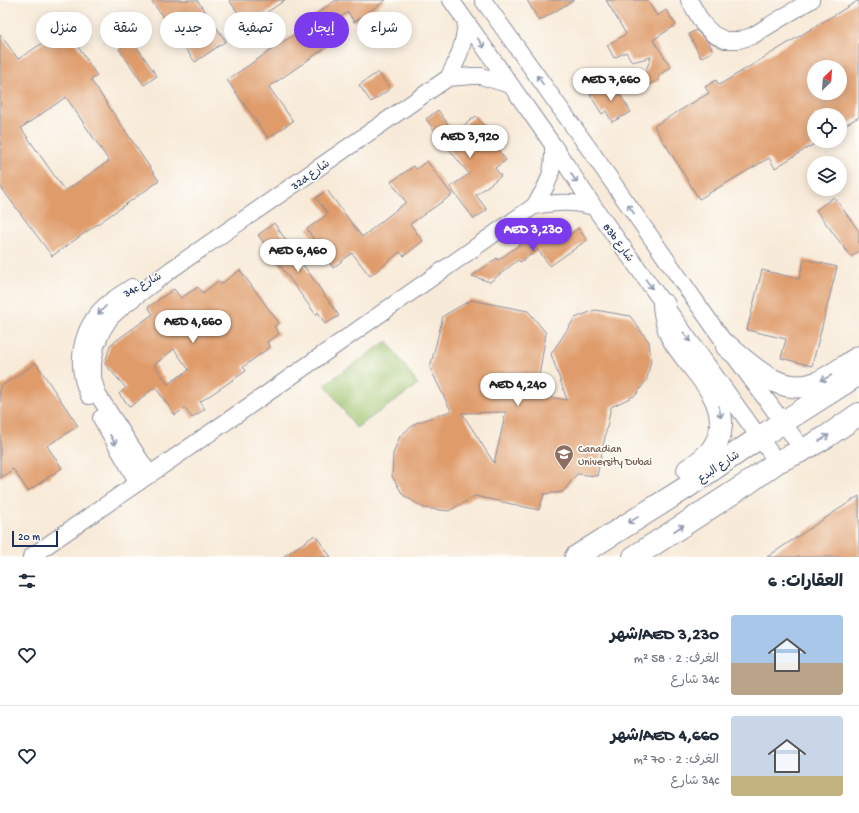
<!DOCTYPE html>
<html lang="ar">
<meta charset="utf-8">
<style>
body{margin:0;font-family:"Gochi Hand","Playpen Sans Arabic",sans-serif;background:#f2f2f3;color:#1f2937;direction:rtl;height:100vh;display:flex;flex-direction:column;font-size:15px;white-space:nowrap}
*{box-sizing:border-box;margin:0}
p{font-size:13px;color:#747a83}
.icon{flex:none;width:22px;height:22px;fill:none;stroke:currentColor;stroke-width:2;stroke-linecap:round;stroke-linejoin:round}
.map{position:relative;height:557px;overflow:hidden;direction:ltr}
.side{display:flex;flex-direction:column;background:#fff;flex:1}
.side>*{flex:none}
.hud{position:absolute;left:12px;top:12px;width:400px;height:36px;direction:rtl;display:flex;gap:8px}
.needle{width:26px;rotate:25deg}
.fabs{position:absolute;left:807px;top:60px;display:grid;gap:8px}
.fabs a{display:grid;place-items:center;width:40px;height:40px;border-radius:50%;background:#fff;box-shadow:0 2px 10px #0003;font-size:20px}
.scale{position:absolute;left:12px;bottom:10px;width:46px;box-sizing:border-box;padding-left:4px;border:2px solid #1b2f5e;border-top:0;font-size:11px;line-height:14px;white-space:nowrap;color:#1b2f5e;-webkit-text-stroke:3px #fdfcf7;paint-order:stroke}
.price{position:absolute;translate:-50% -34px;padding:0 9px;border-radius:14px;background:#fff;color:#222;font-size:13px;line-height:26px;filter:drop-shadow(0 1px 2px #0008)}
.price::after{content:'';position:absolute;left:50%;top:24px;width:12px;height:9px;margin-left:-6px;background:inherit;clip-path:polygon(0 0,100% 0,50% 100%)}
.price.selected{background:#7c3aed;color:#fff}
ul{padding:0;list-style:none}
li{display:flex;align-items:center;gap:12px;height:100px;padding:0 16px}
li+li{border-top:1px solid #e0e1e3}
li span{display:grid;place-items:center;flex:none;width:112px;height:80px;border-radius:4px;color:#555}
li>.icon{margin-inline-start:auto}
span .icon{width:48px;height:48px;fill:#fffc;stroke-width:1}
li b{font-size:17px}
h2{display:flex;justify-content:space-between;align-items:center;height:48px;padding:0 16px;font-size:17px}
.pill{padding:0 14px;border-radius:18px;background:#fff;box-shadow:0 2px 10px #0003;font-size:14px;line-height:36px}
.pill.selected{background:#7c3aed;color:#fff}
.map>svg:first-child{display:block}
.green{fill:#9ec36d;stroke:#5c7966}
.building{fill:#df9b6a;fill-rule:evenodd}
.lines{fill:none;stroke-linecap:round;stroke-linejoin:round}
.minor-casing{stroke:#8a8c9b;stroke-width:18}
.secondary-casing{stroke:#8a8c9b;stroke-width:24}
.minor{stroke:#fff;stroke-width:16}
.secondary{stroke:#fff;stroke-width:22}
.oneway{stroke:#8d97ae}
.labels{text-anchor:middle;stroke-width:3.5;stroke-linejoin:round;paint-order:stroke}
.street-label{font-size:11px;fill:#1b2f5e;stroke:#fdfcf7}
.education-label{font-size:11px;fill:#785e54;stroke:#fdfcf7;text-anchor:start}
</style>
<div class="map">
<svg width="859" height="557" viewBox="0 0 859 557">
<rect width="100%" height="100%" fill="#fdfcf7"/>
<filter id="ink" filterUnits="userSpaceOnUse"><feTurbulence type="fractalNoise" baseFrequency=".025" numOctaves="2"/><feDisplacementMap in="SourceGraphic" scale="8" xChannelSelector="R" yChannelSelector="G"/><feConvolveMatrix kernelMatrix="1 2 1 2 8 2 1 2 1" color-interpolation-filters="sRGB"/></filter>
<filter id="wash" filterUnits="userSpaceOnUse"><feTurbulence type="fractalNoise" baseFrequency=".012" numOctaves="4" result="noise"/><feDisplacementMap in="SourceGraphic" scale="16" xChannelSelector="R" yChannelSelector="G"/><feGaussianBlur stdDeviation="0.9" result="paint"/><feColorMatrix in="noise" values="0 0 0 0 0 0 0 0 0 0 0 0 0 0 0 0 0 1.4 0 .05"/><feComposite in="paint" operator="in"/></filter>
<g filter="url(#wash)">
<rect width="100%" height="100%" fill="#f8ead8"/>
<path class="green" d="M 387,341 L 418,385 L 356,428 L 325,384 Z"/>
<g id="blocks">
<path class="building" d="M 151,0 L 197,0 L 226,41 L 195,62 Z
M 229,0 L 285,0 L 247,26 Z
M 336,0 L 386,0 L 354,22 L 348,12 L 321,31 L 331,44 L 269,87 L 293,121 L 268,138 L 227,80 L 314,21 L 312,17 Z
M 527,0 L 574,0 L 539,21 Z
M 606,0 L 647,0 L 657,16 L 666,10 L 676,25 L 653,40 L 671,67 L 659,75 L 659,80 L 639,90 L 651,57 L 632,62 L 626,52 L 614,58 L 607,45 L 626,34 Z
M 859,0 L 859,117 L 840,128 L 840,115 L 814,115 L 814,144 L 775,168 L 769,158 L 699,199 L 654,126 L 709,93 L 705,87 L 716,80 L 719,85 ZM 814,67 L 840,67 L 840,93 L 814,93 Z
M 66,28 L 97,76 L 91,80 L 159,181 L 52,256 L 0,186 L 0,34 L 18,59 ZM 66,97 L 109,161 L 65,191 L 21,128 Z
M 696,30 L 708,42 L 713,51 L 701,58 L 689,34 Z
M 132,40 L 157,76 L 144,85 L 119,49 Z
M 378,72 L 390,89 L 371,102 L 359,85 Z
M 612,82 L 631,112 L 612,122 L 606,111 L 602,114 L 590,95 Z
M 438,110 L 454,133 L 476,116 L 490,133 L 487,135 L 506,160 L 495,168 L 501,176 L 476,195 L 487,210 L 474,219 L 450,187 L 469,174 L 437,134 L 426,119 Z
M 427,161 L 452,195 L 410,224 L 423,241 L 404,256 L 400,252 L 370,276 L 352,253 L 333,268 L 307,229 L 328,214 L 316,198 L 327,190 L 362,237 L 406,202 L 391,182 L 414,166 L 416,169 Z
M 834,197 L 859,231 L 859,251 L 851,257 L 816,210 Z
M 274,223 L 339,316 L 325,324 L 318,312 L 316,315 L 258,235 Z
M 546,226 L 558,244 L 578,228 L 587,240 L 550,266 L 538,250 L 520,262 L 518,260 L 490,282 L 472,276 L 497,258 L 498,260 Z
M 804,259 L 837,267 L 812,366 L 781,358 L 786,339 L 747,330 L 762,270 L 799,279 Z
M 240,270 L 279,323 L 274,326 L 279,334 L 267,342 L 270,347 L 243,367 L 246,371 L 200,402 L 205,409 L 192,418 L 185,408 L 175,415 L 155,387 L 130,407 L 119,394 L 126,388 L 105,364 L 110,345 L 153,314 L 148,307 L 174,289 L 181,298 L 198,287 L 203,293 L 218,281 L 221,284 ZM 174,349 L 189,370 L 168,384 L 154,365 Z
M 471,300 L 528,311 L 546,333 L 536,395 L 567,400 L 551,354 L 575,318 L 595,310 L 630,316 L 649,342 L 651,360 L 647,379 L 636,395 L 611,407 L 597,476 L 577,474 L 563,492 L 544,494 L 539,510 L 475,496 L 449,511 L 424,508 L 403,495 L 392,476 L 393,454 L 400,436 L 416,423 L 451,411 L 430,368 L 443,316 ZM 506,412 L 494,463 L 462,413 Z
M 36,363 L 78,426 L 47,446 L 62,468 L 28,491 L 13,469 L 0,478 L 0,387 Z
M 859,496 L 859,557 L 767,557 L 839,509 Z
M 315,535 L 331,557 L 283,557 Z"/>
</g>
</g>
<g filter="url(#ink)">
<use href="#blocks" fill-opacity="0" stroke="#8a8c9b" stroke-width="1"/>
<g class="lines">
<defs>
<path id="minor" d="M 451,0 L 553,145 L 594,207 L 777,462
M 483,0 L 590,150 L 727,346 L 803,450
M 689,0 L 703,24 L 713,34 L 725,40 L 739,40 L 752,36 L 811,0
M 448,78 L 472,76 L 481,76 L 510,85
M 534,206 C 557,202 572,201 594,207
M 89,396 C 74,365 80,328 106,305 C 114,298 123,293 132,287
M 101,418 L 138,483
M 150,475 L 98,395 L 93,379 L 93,363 L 96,346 L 102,331 L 111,317 L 123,306 L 172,269 L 448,78 C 459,58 464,44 466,22
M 31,557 L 36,553 L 262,397 L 534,206 C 549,184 554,172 553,145"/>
<path id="secondary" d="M 664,305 C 665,316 667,325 671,335 C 686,364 723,390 721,425 C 720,447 705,459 688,470
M 727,346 C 753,368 782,398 819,382 C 834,375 846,365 859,357
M 576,557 L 687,487 L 760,437 L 859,374
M 634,557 L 748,483 L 777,462 L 803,450 L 826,437 L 859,414"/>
</defs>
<use href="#minor" class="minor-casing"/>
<use href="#secondary" class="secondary-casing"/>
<use href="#minor" class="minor"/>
<use href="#secondary" class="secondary"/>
</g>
<defs><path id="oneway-shaft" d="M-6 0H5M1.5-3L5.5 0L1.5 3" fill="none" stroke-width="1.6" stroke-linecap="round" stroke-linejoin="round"/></defs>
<g class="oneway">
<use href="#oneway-shaft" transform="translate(481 43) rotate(55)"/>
<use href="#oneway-shaft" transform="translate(540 80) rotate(-126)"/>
<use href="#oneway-shaft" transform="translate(574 178) rotate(57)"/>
<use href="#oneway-shaft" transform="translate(631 209) rotate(-124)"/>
<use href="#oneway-shaft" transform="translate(649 284) rotate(54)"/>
<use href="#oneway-shaft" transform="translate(102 310) rotate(134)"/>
<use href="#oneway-shaft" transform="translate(687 337) rotate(54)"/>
<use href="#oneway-shaft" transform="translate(826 378) rotate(152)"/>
<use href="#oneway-shaft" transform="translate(720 412) rotate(79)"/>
<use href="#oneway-shaft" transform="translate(824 438) rotate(-32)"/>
<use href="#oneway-shaft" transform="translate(113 440) rotate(61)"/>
<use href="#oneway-shaft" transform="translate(633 520) rotate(148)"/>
<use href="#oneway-shaft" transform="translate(679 528) rotate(-33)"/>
</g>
</g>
<defs>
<symbol id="school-pin" viewBox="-11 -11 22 30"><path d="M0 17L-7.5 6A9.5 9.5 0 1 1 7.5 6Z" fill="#8d6e63" stroke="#fdfcf7"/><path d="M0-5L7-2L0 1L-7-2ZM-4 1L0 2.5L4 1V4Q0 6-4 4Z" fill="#fff"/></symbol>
</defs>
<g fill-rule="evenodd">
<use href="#school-pin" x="553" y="443" width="22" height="30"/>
</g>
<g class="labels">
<g class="street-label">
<text transform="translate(310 174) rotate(-35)" y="4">32d شارع</text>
<text transform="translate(619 242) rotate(54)" y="4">83b شارع</text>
<text transform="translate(142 284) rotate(-28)" y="4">34c شارع</text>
<text transform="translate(718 466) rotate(-34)" y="4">شارع البدع</text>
</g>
<g class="education-label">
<text x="578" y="452">Canadian<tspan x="578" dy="13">University Dubai</tspan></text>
</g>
</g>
</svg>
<div class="fabs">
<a><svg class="needle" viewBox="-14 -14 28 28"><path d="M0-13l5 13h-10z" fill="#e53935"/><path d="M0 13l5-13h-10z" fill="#747a83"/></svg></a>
<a><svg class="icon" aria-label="locate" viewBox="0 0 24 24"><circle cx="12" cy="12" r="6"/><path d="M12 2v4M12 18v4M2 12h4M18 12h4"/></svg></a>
<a><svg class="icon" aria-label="layers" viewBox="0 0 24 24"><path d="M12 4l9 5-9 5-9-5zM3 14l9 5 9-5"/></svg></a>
</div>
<div class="scale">20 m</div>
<b class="price" style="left:611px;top:102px">AED 7,660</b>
<b class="price" style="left:470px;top:159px">AED 3,920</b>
<b class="price selected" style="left:533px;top:252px">AED 3,230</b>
<b class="price" style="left:298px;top:273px">AED 6,460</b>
<b class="price" style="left:193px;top:344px">AED 4,660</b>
<b class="price" style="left:518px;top:407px">AED 4,240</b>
<div class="hud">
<a class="pill">شراء</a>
<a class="pill selected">إيجار</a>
<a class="pill">تصفية</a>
<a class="pill">جديد</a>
<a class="pill">شقة</a>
<a class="pill">منزل</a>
</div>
</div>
<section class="side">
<h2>العقارات: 6<svg class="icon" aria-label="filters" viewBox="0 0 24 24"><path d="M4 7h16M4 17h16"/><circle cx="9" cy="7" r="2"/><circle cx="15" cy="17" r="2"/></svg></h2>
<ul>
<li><span style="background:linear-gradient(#a9c7e8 60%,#b9a48a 0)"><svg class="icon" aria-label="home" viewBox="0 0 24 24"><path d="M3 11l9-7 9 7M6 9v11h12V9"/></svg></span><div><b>AED 3,230/شهر</b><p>الغرف: 2 · 58 m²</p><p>34c شارع</p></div><svg class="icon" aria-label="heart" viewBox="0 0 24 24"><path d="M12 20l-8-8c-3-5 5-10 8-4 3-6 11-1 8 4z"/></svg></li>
<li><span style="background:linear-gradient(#c9d6e8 75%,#c2b280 0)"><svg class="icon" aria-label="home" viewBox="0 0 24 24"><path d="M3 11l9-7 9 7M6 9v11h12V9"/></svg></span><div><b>AED 4,660/شهر</b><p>الغرف: 2 · 70 m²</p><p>34c شارع</p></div><svg class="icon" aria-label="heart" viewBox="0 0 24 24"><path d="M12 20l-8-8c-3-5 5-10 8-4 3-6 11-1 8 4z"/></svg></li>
</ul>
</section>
